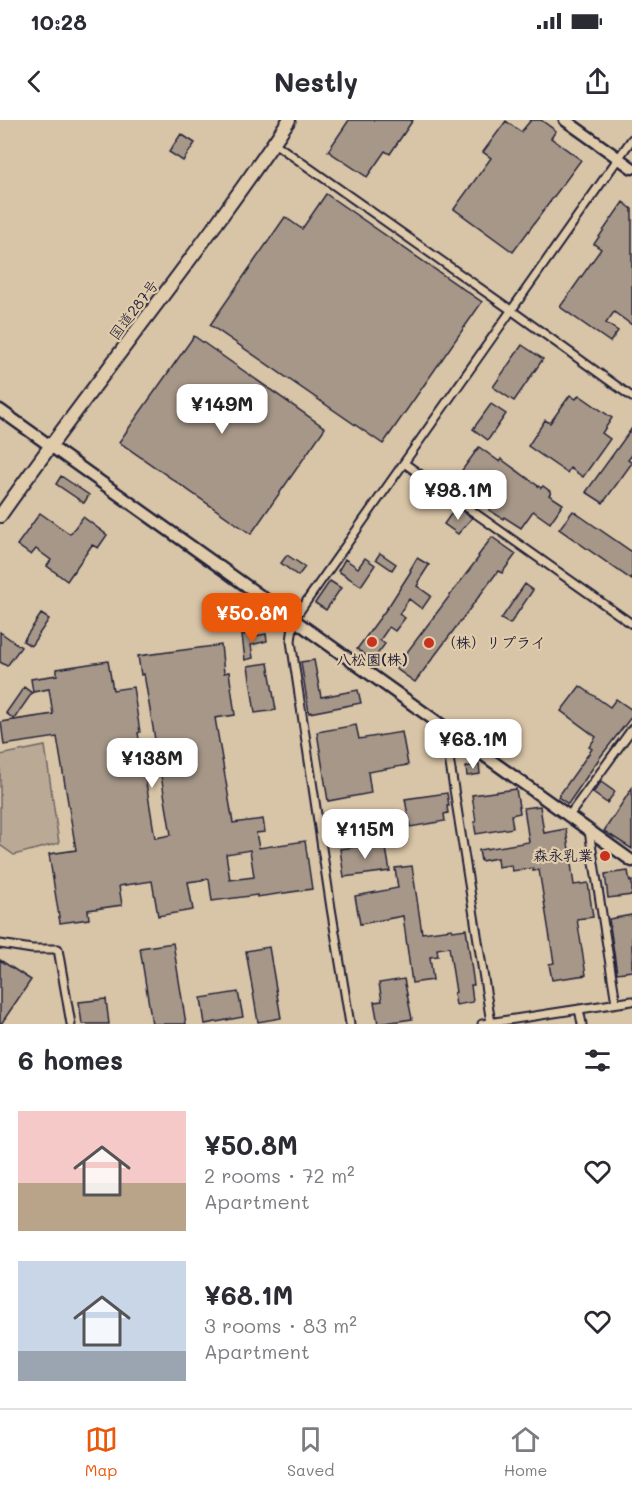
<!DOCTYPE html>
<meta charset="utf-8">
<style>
body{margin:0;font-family:Mali,"Klee One",sans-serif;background:#f2f2f3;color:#2b2b33;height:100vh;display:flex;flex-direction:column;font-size:22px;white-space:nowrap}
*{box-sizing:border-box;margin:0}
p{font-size:20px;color:#7c7c81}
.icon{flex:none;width:33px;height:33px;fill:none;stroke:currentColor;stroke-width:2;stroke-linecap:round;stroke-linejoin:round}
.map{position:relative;height:904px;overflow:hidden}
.panel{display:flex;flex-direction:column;background:#fff;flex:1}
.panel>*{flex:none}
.price{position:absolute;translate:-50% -51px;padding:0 14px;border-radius:12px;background:#fff;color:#222;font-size:20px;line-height:39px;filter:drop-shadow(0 2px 3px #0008)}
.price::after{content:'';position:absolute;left:50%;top:36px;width:18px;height:14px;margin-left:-9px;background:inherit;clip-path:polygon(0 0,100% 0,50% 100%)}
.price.on{background:#ea580c;color:#fff}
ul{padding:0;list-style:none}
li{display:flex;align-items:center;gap:18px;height:150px;padding:0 18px}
li span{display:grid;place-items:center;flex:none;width:168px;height:120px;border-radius:0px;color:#555}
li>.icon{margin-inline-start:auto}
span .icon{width:72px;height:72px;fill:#fffc;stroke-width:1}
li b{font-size:26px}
h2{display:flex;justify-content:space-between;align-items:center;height:72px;padding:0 18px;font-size:26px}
.status{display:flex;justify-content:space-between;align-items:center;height:42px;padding:0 30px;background:#fff;direction:ltr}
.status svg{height:16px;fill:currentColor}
header{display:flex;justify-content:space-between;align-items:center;height:78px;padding:0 18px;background:#fff;font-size:27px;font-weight:700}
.tab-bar{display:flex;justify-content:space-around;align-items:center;height:84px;border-top:2px solid #e1e1e2;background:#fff;font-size:16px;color:#7c7c81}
.tab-bar a{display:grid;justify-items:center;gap:3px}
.tab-bar .on{color:#ea580c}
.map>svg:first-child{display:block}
.green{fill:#baa994;stroke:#6e6668;stroke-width:1.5}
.building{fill:#a69788;stroke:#22223b;stroke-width:1.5;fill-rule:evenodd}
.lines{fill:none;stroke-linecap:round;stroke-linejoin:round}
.street-casing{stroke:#22223b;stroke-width:11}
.secondary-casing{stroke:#22223b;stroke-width:15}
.highway-casing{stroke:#22223b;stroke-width:16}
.street{stroke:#e0cbaa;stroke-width:7}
.secondary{stroke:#e0cbaa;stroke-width:10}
.highway{stroke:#e0cbaa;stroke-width:12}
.poi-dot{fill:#c8321e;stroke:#e0cbaa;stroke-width:2}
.labels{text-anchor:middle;stroke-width:4.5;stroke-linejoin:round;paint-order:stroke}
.street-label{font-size:15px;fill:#22223b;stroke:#e0cbaa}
.poi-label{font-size:15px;font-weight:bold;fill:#22223b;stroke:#e0cbaa;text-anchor:start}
</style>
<div class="status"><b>10:28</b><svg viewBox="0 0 49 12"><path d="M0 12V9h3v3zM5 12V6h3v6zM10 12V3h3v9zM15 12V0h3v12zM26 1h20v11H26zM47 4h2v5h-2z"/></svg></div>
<header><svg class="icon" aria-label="back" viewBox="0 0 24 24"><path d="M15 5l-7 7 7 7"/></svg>Nestly<svg class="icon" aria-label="share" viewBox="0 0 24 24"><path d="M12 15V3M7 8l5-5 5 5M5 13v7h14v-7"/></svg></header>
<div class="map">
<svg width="632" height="904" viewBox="0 0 632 904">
<rect width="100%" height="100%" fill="#d8c4a6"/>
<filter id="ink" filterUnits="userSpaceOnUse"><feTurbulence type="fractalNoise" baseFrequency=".0167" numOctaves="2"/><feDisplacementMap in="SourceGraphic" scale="12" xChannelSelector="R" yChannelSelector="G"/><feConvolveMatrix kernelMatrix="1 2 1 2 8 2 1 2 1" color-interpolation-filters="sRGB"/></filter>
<g filter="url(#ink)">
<path class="green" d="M 45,626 L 59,723 L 14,735 L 0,725 L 0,635 Z"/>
<path class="building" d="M 349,0 L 413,0 L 390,34 L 385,31 L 367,57 L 328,31 Z
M 531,0 L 541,0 L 556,11 L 551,18 L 581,40 L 513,132 L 454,89 L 491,38 L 483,32 L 506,1 L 521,12 Z
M 181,14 L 195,23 L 183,41 L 169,32 Z
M 326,74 L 482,182 L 383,324 L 210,205 L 285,97 L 302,109 Z
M 623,82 L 632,89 L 632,205 L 614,192 L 606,203 L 618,211 L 610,222 L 560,187 L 601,129 L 594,124 Z
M 194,216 L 325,308 L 251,414 L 119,322 Z
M 522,225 L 543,239 L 514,281 L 493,267 Z
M 570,275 L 576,279 L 579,275 L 612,298 L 602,313 L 610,319 L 583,357 L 570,348 L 567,353 L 528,326 L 545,300 L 550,303 Z
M 491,284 L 506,294 L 488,320 L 473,309 Z
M 632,308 L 632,335 L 628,340 L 632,343 L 603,383 L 586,372 Z
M 479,327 L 500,342 L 501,339 L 541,368 L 543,366 L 551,372 L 549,375 L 563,384 L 550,403 L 533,391 L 521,408 L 504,397 L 503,399 L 489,390 L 496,380 L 481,370 L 482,368 L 460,353 Z
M 61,356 L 89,375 L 84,383 L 56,364 Z
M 456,387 L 472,398 L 458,414 L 444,404 Z
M 573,391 L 632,432 L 632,460 L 559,409 Z
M 40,393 L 70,414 L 83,397 L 107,415 L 98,428 L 92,425 L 67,461 L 47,446 L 51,440 L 36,429 L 31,435 L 17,425 Z
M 492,417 L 516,434 L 502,453 L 498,451 L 415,562 L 395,548 L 479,437 L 478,436 Z
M 380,433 L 396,444 L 392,450 L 376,439 Z
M 287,435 L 305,447 L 298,456 L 281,443 Z
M 365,438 L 375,445 L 361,466 L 338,451 L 345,439 L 358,448 Z
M 417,438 L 429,445 L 418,462 L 419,463 L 417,466 L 431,476 L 422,489 L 409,479 L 399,494 L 405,498 L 395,511 L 389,507 L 380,520 L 385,524 L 373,540 L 357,529 L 390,484 L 411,451 L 410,450 Z
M 330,461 L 341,468 L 326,490 L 315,483 Z
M 525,464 L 533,470 L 510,504 L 501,499 Z
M 41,494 L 49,499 L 31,526 L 23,521 Z
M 0,512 L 21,527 L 7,546 L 0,542 Z
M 249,514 L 250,517 L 266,514 L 267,521 L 251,525 L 253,538 L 245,540 L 242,515 Z
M 221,525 L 224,553 L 229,552 L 235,595 L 215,598 L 233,703 L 263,699 L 265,712 L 256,713 L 259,728 L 305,721 L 312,769 L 257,777 L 257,775 L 212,781 L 209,759 L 188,762 L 193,790 L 158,796 L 152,761 L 119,766 L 122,785 L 88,790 L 89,799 L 60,803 L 49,734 L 76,730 L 57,617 L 4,625 L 1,602 L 53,594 L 49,569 L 33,572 L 31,559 L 57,555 L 57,549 L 108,541 L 113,570 L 133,567 L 140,612 L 138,613 L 155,718 L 171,715 L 144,554 L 141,555 L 138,536 ZM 250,730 L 254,757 L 230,760 L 226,734 Z
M 314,540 L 321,577 L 358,570 L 361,583 L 309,593 L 301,542 Z
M 268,543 L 276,590 L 255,593 L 248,546 Z
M 580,566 L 610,587 L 616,579 L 632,590 L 632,596 L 601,636 L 568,684 L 558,677 L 592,629 L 589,627 L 596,617 L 561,591 Z
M 24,567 L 32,573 L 14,599 L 6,593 Z
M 356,605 L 359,619 L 402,612 L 408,645 L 368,652 L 371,673 L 328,681 L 317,612 Z
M 479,644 L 480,654 L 467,656 L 466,647 Z
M 601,662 L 615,672 L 607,683 L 593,673 Z
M 632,668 L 632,729 L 604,711 Z
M 516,669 L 520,693 L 511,695 L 513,708 L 476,714 L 474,702 L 476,702 L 472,675 Z
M 447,673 L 449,686 L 447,686 L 448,693 L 444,694 L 445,701 L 410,707 L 405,679 Z
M 540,686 L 544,713 L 566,709 L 574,765 L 588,763 L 593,797 L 577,799 L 586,855 L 552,860 L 549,844 L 554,843 L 539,750 L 533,751 L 533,748 L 512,751 L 511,745 L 498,747 L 497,738 L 481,741 L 479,730 L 529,722 L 524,688 Z
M 385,723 L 390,751 L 344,757 L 340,729 Z
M 412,746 L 422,813 L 452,809 L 453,811 L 466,809 L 474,865 L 471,865 L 473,882 L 456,885 L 454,873 L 456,872 L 449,827 L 437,829 L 438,836 L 430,837 L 433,860 L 412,863 L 403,796 L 360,804 L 355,776 L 398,768 L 395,748 Z
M 628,751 L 630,762 L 632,761 L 632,775 L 608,778 L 605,754 Z
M 632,795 L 632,851 L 617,853 L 609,799 Z
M 173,823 L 186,904 L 152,904 L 140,828 Z
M 269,827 L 281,898 L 258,902 L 246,831 Z
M 0,840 L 31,860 L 1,904 L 0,904 Z
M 404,859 L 412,899 L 378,904 L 374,882 L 382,881 L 379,863 Z
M 238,872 L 243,897 L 205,904 L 201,878 Z
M 106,879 L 109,904 L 82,904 L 79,882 Z"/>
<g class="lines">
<defs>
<path id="street" d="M 274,23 L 511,190 L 632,277
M 404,343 L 632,504
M 444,606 L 491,903
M 568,697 L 632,609
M 589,711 L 616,883
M 0,824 L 32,829 L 58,829 L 71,904
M 579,889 L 582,904
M 350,904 L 331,788 L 291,521 L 294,499 L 632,19
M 482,904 L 632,881"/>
<path id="secondary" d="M 565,0 L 632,48
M 0,290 L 632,741"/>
<path id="highway" d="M 0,396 C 94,262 198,136 289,0"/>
</defs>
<use href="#street" class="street-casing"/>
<use href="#secondary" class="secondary-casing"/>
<use href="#highway" class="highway-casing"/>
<use href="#street" class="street"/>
<use href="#secondary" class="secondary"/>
<use href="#highway" class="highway"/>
</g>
</g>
<g class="poi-dot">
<circle cx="372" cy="522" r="6"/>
<circle cx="429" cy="523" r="6"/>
<circle cx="605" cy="736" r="6"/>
</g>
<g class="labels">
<g class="street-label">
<text transform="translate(134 190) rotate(-53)" y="5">国道287号</text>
</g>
<g class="poi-label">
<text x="441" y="528">（株）リプライ</text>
<text x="372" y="545" text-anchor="middle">八松園(株)</text>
<text x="593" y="741" text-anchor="end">森永乳業</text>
</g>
</g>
</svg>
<b class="price" style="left:222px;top:315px">¥149M</b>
<b class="price" style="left:458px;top:401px">¥98.1M</b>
<b class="price on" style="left:252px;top:524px">¥50.8M</b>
<b class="price" style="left:473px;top:650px">¥68.1M</b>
<b class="price" style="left:152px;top:669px">¥138M</b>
<b class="price" style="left:365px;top:740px">¥115M</b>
</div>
<section class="panel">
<h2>6 homes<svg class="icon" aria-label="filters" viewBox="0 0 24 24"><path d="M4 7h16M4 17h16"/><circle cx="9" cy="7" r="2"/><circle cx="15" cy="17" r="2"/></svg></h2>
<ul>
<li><span style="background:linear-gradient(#f6c9c9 60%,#b9a48a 0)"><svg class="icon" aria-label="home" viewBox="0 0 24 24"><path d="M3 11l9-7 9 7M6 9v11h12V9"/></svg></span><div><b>¥50.8M</b><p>2 rooms · 72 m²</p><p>Apartment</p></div><svg class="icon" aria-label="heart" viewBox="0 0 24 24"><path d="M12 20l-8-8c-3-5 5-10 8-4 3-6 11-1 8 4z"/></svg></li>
<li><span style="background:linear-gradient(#c9d6e8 75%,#9aa5b1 0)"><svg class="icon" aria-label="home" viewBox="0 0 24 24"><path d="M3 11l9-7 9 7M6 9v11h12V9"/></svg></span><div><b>¥68.1M</b><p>3 rooms · 83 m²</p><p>Apartment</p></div><svg class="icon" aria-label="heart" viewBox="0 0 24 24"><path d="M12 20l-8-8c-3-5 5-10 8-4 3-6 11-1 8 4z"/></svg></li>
</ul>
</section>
<nav class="tab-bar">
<a class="on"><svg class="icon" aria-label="map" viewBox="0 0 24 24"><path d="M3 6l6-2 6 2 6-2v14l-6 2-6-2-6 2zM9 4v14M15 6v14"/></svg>Map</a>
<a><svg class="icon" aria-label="saved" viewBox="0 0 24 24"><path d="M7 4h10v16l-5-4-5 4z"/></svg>Saved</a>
<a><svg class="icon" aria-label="home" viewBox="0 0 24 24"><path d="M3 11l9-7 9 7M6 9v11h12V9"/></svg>Home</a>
</nav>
